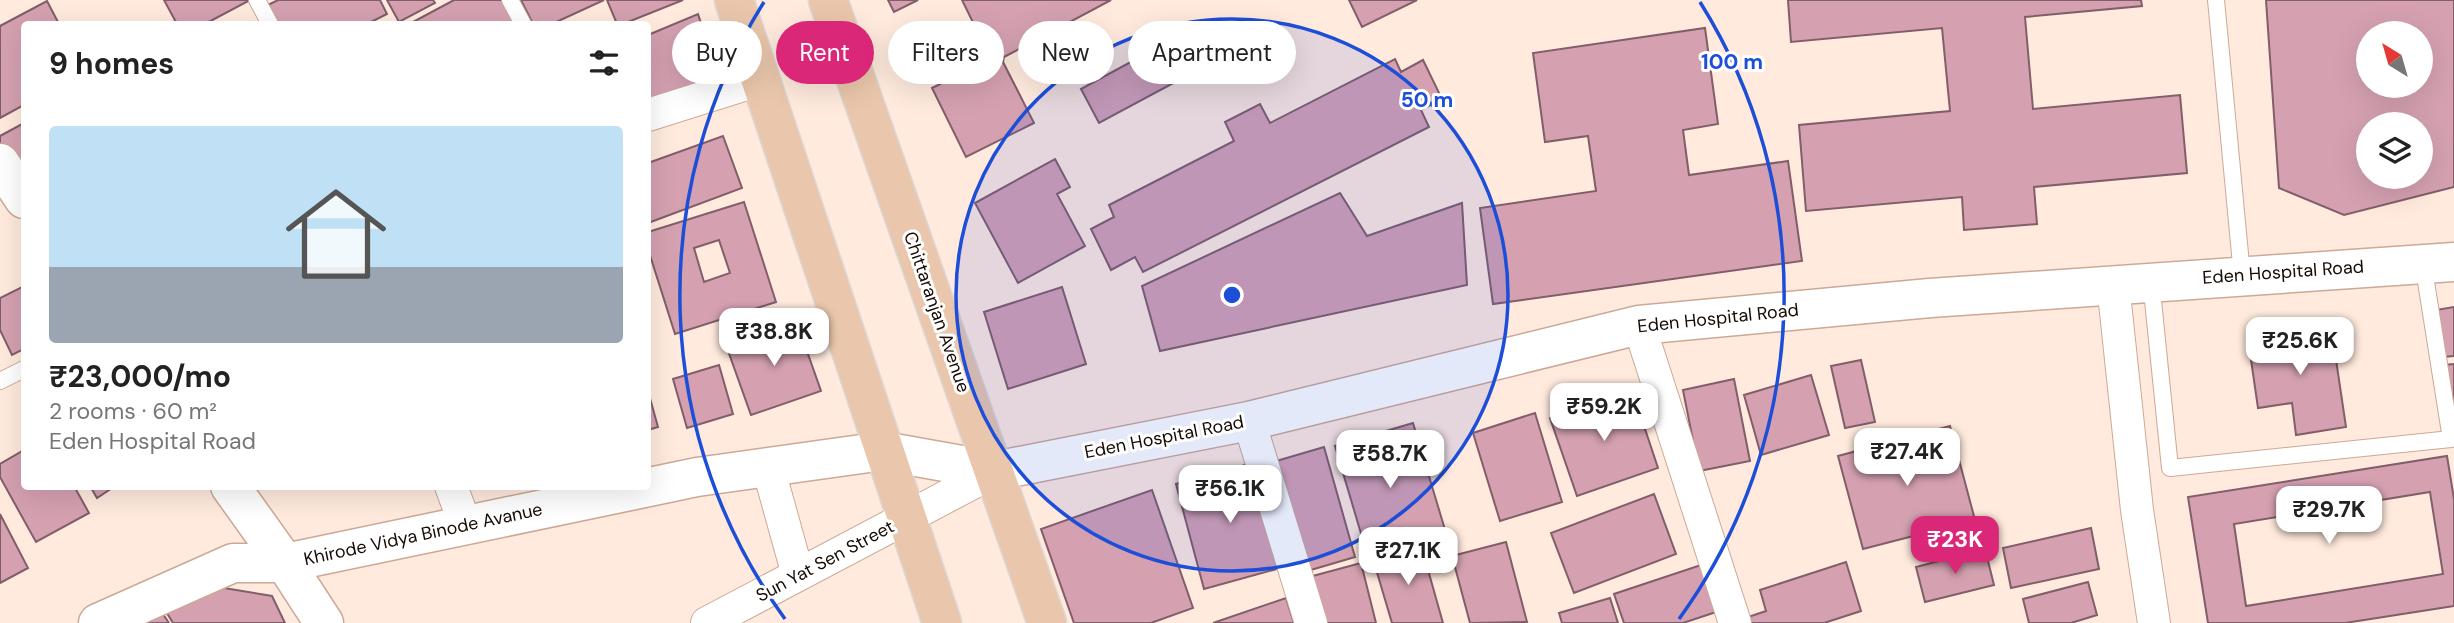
<!DOCTYPE html>
<meta charset="utf-8">
<style>
body{margin:0;font-family:"DM Sans",sans-serif;background:#f6f6f6;color:#222;height:100vh;display:flex;flex-direction:column;font-size:26px;white-space:nowrap}
*{box-sizing:border-box;margin:0}
p{font-size:23px;color:#767676}
.icon{flex:none;width:38px;height:38px;fill:none;stroke:currentColor;stroke-width:2;stroke-linecap:round;stroke-linejoin:round}
.map{position:relative;flex:1;overflow:hidden}
.drawer{position:absolute;left:21px;top:21px;width:630px;height:469px;display:flex;flex-direction:column;background:#fff;border-radius:7px;box-shadow:0 7px 28px #0002}
.drawer>*{flex:none}
.hud{position:absolute;left:672px;top:21px;width:665px;height:63px;display:flex;gap:14px}
.needle{width:46px;rotate:323deg}
.controls{position:absolute;left:2356px;top:21px;display:grid;gap:14px}
.controls a{display:grid;place-items:center;width:77px;height:77px;border-radius:50%;background:#fff;box-shadow:0 7px 28px #0002;font-size:35px}
.price{position:absolute;translate:-50% -60px;padding:0 16px;border-radius:14px;background:#fff;color:#222;font-size:23px;line-height:46px;filter:drop-shadow(0 2px 4px #0008)}
.price::after{content:'';position:absolute;left:50%;top:42px;width:21px;height:16px;margin-left:-10px;background:inherit;clip-path:polygon(0 0,100% 0,50% 100%)}
.price.selected{background:#db2777;color:#fff}
ul{padding:0;list-style:none}
li{display:grid;align-content:center;gap:14px;height:371px;padding:0 28px}
li+li{border-top:2px solid #e0e0e0}
li span{display:grid;place-items:center;height:217px;border-radius:7px;color:#555}
li>.icon{margin-inline-start:auto}
span .icon{width:126px;height:126px;fill:#fffc;stroke-width:1}
li b{font-size:30px}
h2{display:flex;justify-content:space-between;align-items:center;height:84px;padding:0 28px;font-size:30px}
.chip{padding:0 24px;border-radius:32px;background:#fff;box-shadow:0 7px 28px #0002;font-size:24px;line-height:63px}
.chip.selected{background:#db2777;color:#fff}
.map>svg:first-child{display:block}
.building{fill:#d5a1b1;stroke:#815e69;stroke-width:2;fill-rule:evenodd}
.lines{fill:none;stroke-linecap:round;stroke-linejoin:round}
.service-casing{stroke:#cba996;stroke-width:18}
.minor-casing{stroke:#cba996;stroke-width:34}
.tertiary-casing{stroke:#cba996;stroke-width:41}
.primary-casing{stroke:#dad8d7;stroke-width:41}
.service{stroke:#fff;stroke-width:16}
.minor{stroke:#fff;stroke-width:32}
.tertiary{stroke:#fff;stroke-width:38}
.primary{stroke:#eac7ac;stroke-width:38}
.ring{fill:none;stroke:#1d4ed8;stroke-width:3.5}
.labels{text-anchor:middle;stroke-width:6;stroke-linejoin:round;paint-order:stroke}
.street-label{font-size:18px;fill:#150a04;stroke:#fff}
.centre{fill:#1d4ed8;stroke:#fff;stroke-width:3.5}
.ring-label{font-size:21px;text-anchor:middle;font-weight:bold;fill:#1d4ed8;stroke:#fff;stroke-width:6;stroke-linejoin:round;paint-order:stroke}
</style>
<div class="map">
<svg width="2454" height="623" viewBox="0 0 2454 623">
<rect width="100%" height="100%" fill="#ffeadd"/>
<path class="building" d="M 164,0 L 250,0 L 205,24 L 177,24 Z
M 278,0 L 380,0 L 387,14 L 367,24 L 279,24 L 268,5 Z
M 387,0 L 433,0 L 435,3 L 399,22 Z
M 454,0 L 503,0 L 516,24 L 414,24 L 413,22 Z
M 521,0 L 604,0 L 552,24 L 533,24 Z
M 607,0 L 683,0 L 623,24 L 617,24 Z
M 888,0 L 918,0 L 894,12 Z
M 962,0 L 1111,0 L 1004,57 L 1003,62 L 1034,123 L 966,157 L 932,88 L 991,59 Z
M 1349,0 L 1417,0 L 1362,27 Z
M 1788,0 L 2141,0 L 2142,6 L 2025,17 L 2033,109 L 2180,95 L 2187,173 L 2034,187 L 2037,224 L 1964,230 L 1962,197 L 1806,211 L 1799,125 L 1950,111 L 1942,28 L 1791,42 Z
M 2266,0 L 2454,0 L 2454,187 L 2344,215 L 2279,188 ZM 2368,33 L 2420,33 L 2420,86 L 2368,86 ZM 2368,124 L 2420,124 L 2420,177 L 2368,177 Z
M 47,1 L 59,24 L 24,24 L 24,105 L 0,118 L 0,26 Z
M 698,14 L 716,69 L 694,88 L 648,111 L 648,35 Z
M 1705,28 L 1718,124 L 1683,130 L 1689,175 L 1788,161 L 1802,261 L 1493,304 L 1480,208 L 1596,191 L 1588,136 L 1545,142 L 1533,53 Z
M 1160,46 L 1179,80 L 1099,123 L 1081,89 Z
M 1395,59 L 1401,72 L 1423,60 L 1442,99 L 1421,110 L 1429,127 L 1143,272 L 1135,257 L 1111,270 L 1091,229 L 1114,217 L 1109,205 L 1234,141 L 1225,122 L 1260,104 L 1270,123 Z
M 24,123 L 24,189 L 0,151 L 0,136 Z
M 723,136 L 742,188 L 648,223 L 648,163 Z
M 1055,159 L 1070,187 L 1057,194 L 1085,246 L 1018,283 L 975,203 Z
M 1340,193 L 1367,236 L 1462,203 L 1467,285 L 1160,351 L 1142,286 Z
M 744,202 L 776,302 L 675,334 L 648,249 L 648,232 ZM 719,240 L 730,273 L 704,282 L 694,248 Z
M 24,286 L 24,349 L 12,355 L 0,330 L 0,298 Z
M 1062,287 L 1086,364 L 1008,389 L 984,312 Z
M 2454,307 L 2454,356 L 2443,357 L 2436,310 Z
M 796,320 L 821,391 L 751,415 L 726,345 Z
M 2331,326 L 2346,427 L 2296,435 L 2292,403 L 2258,408 L 2248,339 Z
M 1861,360 L 1875,422 L 1845,428 L 1831,366 Z
M 2454,364 L 2454,416 L 2444,365 Z
M 719,365 L 733,414 L 687,428 L 673,379 Z
M 1811,375 L 1829,435 L 1761,455 L 1744,395 Z
M 1734,379 L 1750,461 L 1699,471 L 1683,390 Z
M 1632,390 L 1658,468 L 1577,496 L 1550,418 Z
M 648,391 L 658,427 L 648,430 Z
M 1535,413 L 1562,502 L 1500,521 L 1473,433 Z
M 1413,423 L 1446,533 L 1368,557 L 1335,446 Z
M 1950,426 L 1975,520 L 1863,549 L 1838,456 Z
M 1324,447 L 1355,557 L 1304,572 L 1273,462 Z
M 24,450 L 24,486 L 74,486 L 89,513 L 36,542 L 0,477 L 0,464 Z
M 2447,456 L 2454,499 L 2454,606 L 2345,623 L 2208,623 L 2188,497 ZM 2430,492 L 2443,574 L 2246,606 L 2234,524 Z
M 1256,462 L 1284,567 L 1204,589 L 1176,484 Z
M 90,486 L 115,486 L 97,498 Z
M 1152,490 L 1193,608 L 1151,623 L 1074,623 L 1041,529 Z
M 1654,494 L 1676,554 L 1574,593 L 1551,533 Z
M 0,514 L 28,568 L 0,583 Z
M 2091,528 L 2099,569 L 2011,588 L 2003,548 Z
M 1506,542 L 1527,622 L 1470,623 L 1452,556 Z
M 1421,545 L 1443,623 L 1392,623 L 1373,559 Z
M 1985,549 L 1994,585 L 1925,602 L 1916,567 Z
M 1846,562 L 1861,611 L 1824,623 L 1744,623 L 1742,619 L 1766,611 L 1760,590 Z
M 1361,563 L 1376,623 L 1320,623 L 1309,577 Z
M 1704,564 L 1719,611 L 1683,623 L 1624,623 L 1614,594 Z
M 2088,582 L 2097,615 L 2071,623 L 2029,623 L 2023,599 Z
M 224,588 L 272,596 L 285,623 L 173,623 L 162,605 Z
M 1286,598 L 1294,623 L 1213,623 Z
M 1610,598 L 1618,623 L 1562,623 L 1559,613 Z
M 156,604 L 169,623 L 127,623 Z"/>
<g class="lines">
<defs>
<path id="service" d="M 257,0 L 270,24
M 510,0 L 523,24
M 2216,0 L 2242,275
M 2151,281 L 2170,468 L 2451,439 L 2423,263
M 0,381 L 24,369"/>
<path id="minor" d="M 648,115 L 762,79
M 2113,284 L 2137,510 L 2154,623
M 1639,325 L 1735,623
M 1249,421 L 1311,623
M 768,467 L 798,575
M 451,486 L 465,524
M 707,623 L 995,471"/>
<path id="tertiary" d="M 0,163 L 24,199
M 230,486 L 285,563 L 324,623
M 98,623 L 233,563 L 285,563 L 697,477 L 883,451 L 995,471 L 1249,421 L 1639,325 L 1930,298 L 2454,262"/>
<path id="primary" d="M 734,0 L 942,623
M 828,0 L 1047,623"/>
</defs>
<use href="#service" class="service-casing"/>
<use href="#minor" class="minor-casing"/>
<use href="#tertiary" class="tertiary-casing"/>
<use href="#primary" class="primary-casing"/>
<use href="#service" class="service"/>
<use href="#minor" class="minor"/>
<use href="#tertiary" class="tertiary"/>
<use href="#primary" class="primary"/>
</g>
<circle cx="1232" cy="295" r="276" fill="#1d4ed8" fill-opacity=".12"/>
<g class="ring">
<circle cx="1232" cy="295" r="276"/>
<path d="M785 619A552 552 0 0 1 764 2M1700 2A552 552 0 0 1 1679 619"/>
</g>
<g class="labels">
<g class="street-label">
<text transform="translate(2283 272) rotate(-4)" y="6">Eden Hospital Road</text>
<text transform="translate(937 312) rotate(71)" y="6">Chittaranjan Avenue</text>
<text transform="translate(1718 318) rotate(-6)" y="6">Eden Hospital Road</text>
<text transform="translate(1164 437) rotate(-11)" y="6">Eden Hospital Road</text>
<text transform="translate(423 534) rotate(-12)" y="6">Khirode Vidya Binode Avanue</text>
<text transform="translate(825 561) rotate(-28)" y="6">Sun Yat Sen Street</text>
</g>
</g>
<circle cx="1232" cy="295" r="10" class="centre"/>
<g class="ring-label">
<text x="1732" y="69">100 m</text>
<text x="1427" y="107">50 m</text>
</g>
</svg>
<div class="controls">
<a><svg class="needle" viewBox="-14 -14 28 28"><path d="M0-13l5 13h-10z" fill="#e53935"/><path d="M0 13l5-13h-10z" fill="#767676"/></svg></a>
<a><svg class="icon" aria-label="layers" viewBox="0 0 24 24"><path d="M12 4l9 5-9 5-9-5zM3 14l9 5 9-5"/></svg></a>
</div>
<b class="price" style="left:774px;top:368px">₹38.8K</b>
<b class="price" style="left:2300px;top:377px">₹25.6K</b>
<b class="price" style="left:1604px;top:443px">₹59.2K</b>
<b class="price" style="left:1907px;top:488px">₹27.4K</b>
<b class="price" style="left:1390px;top:490px">₹58.7K</b>
<b class="price" style="left:1230px;top:525px">₹56.1K</b>
<b class="price" style="left:2329px;top:546px">₹29.7K</b>
<b class="price selected" style="left:1955px;top:576px">₹23K</b>
<b class="price" style="left:1408px;top:587px">₹27.1K</b>
<div class="hud">
<a class="chip">Buy</a>
<a class="chip selected">Rent</a>
<a class="chip">Filters</a>
<a class="chip">New</a>
<a class="chip">Apartment</a>
</div>
<section class="drawer">
<h2>9 homes<svg class="icon" aria-label="filters" viewBox="0 0 24 24"><path d="M4 7h16M4 17h16"/><circle cx="9" cy="7" r="2"/><circle cx="15" cy="17" r="2"/></svg></h2>
<ul>
<li><span style="background:linear-gradient(#bfe0f5 65%,#9aa5b1 0)"><svg class="icon" aria-label="home" viewBox="0 0 24 24"><path d="M3 11l9-7 9 7M6 9v11h12V9"/></svg></span><div><b>₹23,000/mo</b><p>2 rooms · 60 m²</p><p>Eden Hospital Road</p></div></li>
</ul>
</section>
</div>
